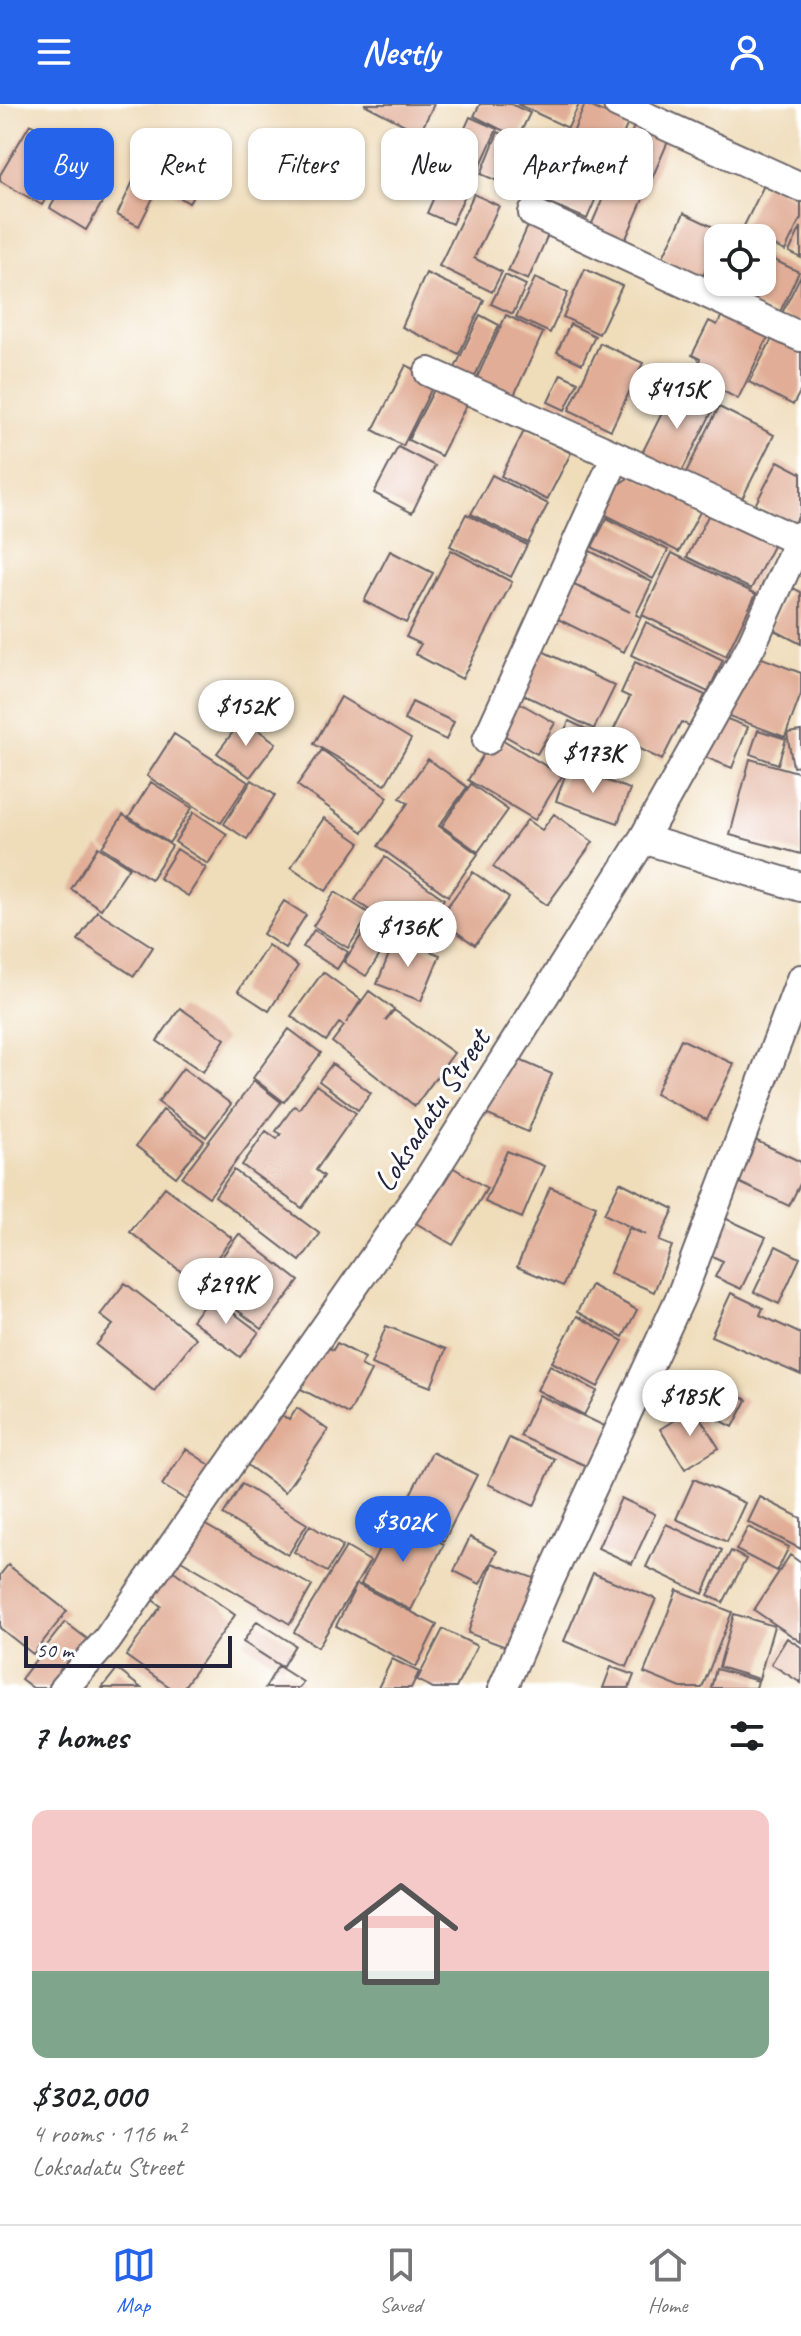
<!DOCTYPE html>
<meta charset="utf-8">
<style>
body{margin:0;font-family:Caveat,sans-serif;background:#f6f6f6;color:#202124;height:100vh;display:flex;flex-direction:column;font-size:30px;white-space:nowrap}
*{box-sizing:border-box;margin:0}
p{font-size:26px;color:#757577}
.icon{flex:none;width:44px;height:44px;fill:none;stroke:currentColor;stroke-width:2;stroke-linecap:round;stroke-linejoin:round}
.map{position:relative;height:1584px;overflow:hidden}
.details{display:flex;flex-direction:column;background:#fff;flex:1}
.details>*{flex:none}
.guide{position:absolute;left:24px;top:24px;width:754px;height:72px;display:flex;gap:16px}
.controls{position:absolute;left:704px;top:120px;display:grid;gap:16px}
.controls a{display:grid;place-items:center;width:72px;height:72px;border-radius:16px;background:#fff;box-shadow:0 2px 6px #0004;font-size:40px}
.scale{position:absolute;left:24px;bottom:20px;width:208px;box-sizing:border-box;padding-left:8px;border:4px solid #22223b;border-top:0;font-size:22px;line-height:28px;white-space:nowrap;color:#22223b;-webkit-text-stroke:6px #fff;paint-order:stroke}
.price{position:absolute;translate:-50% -68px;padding:0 18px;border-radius:28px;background:#fff;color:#222;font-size:26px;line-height:52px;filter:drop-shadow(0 2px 4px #0008)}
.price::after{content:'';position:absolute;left:50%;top:48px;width:24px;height:18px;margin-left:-12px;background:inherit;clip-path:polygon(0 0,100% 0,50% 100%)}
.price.active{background:#2563eb;color:#fff}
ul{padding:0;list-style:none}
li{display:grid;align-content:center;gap:16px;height:424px;padding:0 32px}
li span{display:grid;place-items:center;height:248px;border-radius:16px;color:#555}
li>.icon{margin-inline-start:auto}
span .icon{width:144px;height:144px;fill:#fffc;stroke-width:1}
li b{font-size:34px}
h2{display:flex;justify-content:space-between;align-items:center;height:96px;padding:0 32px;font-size:34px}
.chip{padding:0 28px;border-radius:16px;background:#fff;box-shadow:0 2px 6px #0004;font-size:28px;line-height:72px}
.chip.active{background:#2563eb;color:#fff}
header{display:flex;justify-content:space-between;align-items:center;height:104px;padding:0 32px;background:#2563eb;color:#fff;font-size:36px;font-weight:700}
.dock{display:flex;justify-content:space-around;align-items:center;height:112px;border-top:2px solid #e0e0e0;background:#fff;font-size:22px;color:#757577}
.dock a{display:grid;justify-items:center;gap:4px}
.dock .active{color:#2563eb}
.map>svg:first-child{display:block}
.building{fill:#e1ad96}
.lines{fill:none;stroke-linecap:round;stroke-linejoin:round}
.street-casing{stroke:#6a6367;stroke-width:32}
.street{stroke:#fff;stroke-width:28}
.labels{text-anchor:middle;stroke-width:6;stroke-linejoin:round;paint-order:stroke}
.street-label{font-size:32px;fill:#22223b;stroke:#fff}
</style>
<header><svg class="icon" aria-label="menu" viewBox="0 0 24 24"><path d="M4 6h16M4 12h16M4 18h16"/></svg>Nestly<svg class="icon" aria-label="person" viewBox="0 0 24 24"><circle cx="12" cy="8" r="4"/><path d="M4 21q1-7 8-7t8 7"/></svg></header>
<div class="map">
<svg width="801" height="1584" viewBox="0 0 801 1584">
<rect width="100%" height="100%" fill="#fff"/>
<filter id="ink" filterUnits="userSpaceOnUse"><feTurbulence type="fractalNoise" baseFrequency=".0125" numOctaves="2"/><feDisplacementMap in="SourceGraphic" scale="16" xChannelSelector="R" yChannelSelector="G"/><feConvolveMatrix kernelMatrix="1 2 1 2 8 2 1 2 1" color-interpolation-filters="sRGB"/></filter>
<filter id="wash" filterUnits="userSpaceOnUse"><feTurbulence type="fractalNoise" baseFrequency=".006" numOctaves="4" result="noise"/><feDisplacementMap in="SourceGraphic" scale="32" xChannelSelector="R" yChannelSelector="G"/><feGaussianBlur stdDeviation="1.8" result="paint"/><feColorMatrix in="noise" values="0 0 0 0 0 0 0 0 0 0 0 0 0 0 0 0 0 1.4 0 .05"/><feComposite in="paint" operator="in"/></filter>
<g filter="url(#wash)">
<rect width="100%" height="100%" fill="#efdcb9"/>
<g id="blocks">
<path class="building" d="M 364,0 L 434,0 L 420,29 Z
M 480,0 L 511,0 L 530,9 L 518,34 L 474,12 Z
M 517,0 L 579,0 L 568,24 Z
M 585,0 L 628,19 L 587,115 L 481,70 L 498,28 L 562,55 Z
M 639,11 L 673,26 L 624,139 L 590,124 Z
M 470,13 L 497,25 L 474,76 L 447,64 Z
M 30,20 L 75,46 L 42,101 L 0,77 L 0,71 Z
M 167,52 L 204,75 L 189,99 L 152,76 Z
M 445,68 L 470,80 L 452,120 L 427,109 Z
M 136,71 L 159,82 L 139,122 L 117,111 Z
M 67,75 L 103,97 L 86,126 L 50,104 Z
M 765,79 L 801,97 L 801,114 L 785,147 L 742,126 Z
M 474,90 L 499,102 L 474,154 L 502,168 L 492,188 L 439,162 Z
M 684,109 L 724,128 L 721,134 L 718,134 L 718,140 L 702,174 L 662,155 Z
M 531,115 L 551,124 L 528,176 L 508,167 Z
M 801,123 L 801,154 L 789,148 Z
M 762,150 L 799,168 L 778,212 L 739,194 L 747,178 L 762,178 Z
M 585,165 L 622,182 L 599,230 L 563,213 Z
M 426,169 L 484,196 L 459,250 L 402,223 Z
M 505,171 L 526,181 L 513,210 L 491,200 Z
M 801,171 L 801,221 L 781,211 Z
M 535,174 L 568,189 L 550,229 L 516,213 Z
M 726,204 L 771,227 L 738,295 L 692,271 L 700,255 L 692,251 L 709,217 L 717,221 Z
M 480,211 L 499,221 L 472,278 L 453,268 Z
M 506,211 L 543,229 L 511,298 L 474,280 Z
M 570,220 L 595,232 L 582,260 L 557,248 Z
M 773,233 L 801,248 L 801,286 L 793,301 L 749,278 Z
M 600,239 L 643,259 L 611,326 L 569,306 Z
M 406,261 L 436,276 L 403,342 L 373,326 Z
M 561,270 L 578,278 L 565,306 L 548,298 Z
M 676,281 L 715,302 L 679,373 L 640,353 Z
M 436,282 L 468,298 L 441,352 L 408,336 Z
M 719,303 L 774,331 L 736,407 L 681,378 Z
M 525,325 L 571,349 L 547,396 L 501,372 Z
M 398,343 L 435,362 L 412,409 L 374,389 Z
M 778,357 L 801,369 L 801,407 L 794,421 L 755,401 Z
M 492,371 L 548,400 L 528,439 L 471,410 Z
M 633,371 L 701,406 L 679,448 L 606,411 L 605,389 Z
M 710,408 L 774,440 L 751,485 L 687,453 Z
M 466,410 L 527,441 L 511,473 L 450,442 Z
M 607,414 L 668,446 L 653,475 L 592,443 Z
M 451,446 L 512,478 L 462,575 L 415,550 L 421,540 L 406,533 Z
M 390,447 L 433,469 L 406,519 L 364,497 Z
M 590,447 L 652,478 L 636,511 L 641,513 L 624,548 L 552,512 L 568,478 L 630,508 L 574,480 Z
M 672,449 L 756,490 L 726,552 L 642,511 Z
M 791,483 L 801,488 L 801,540 L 770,524 Z
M 646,518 L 723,556 L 708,588 L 631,551 Z
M 534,543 L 615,582 L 594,625 L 514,586 Z
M 749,549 L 801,569 L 801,590 L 785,633 L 726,611 Z
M 635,558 L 705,591 L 690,622 L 681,618 L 662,656 L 611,631 L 630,593 L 621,589 Z
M 341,593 L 411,635 L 385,681 L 314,640 Z
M 511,594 L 555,619 L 537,650 L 493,625 Z
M 412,598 L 454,618 L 446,636 L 404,616 Z
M 717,611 L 748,623 L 732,664 L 700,651 Z
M 243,615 L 276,639 L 250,673 L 217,649 Z
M 569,617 L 630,646 L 616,676 L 555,647 Z
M 758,626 L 786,635 L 778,660 L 750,650 Z
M 801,627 L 801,662 L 793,663 L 787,629 Z
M 174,630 L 248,678 L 221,719 L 147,672 Z
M 495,631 L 562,672 L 535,716 L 468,676 Z
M 322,646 L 388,693 L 363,728 L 297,681 Z
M 428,655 L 467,683 L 439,722 L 478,750 L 448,792 L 378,742 L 408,699 L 400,694 Z
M 750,655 L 801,669 L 801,750 L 730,731 Z
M 568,663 L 630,685 L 618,719 L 556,697 Z
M 252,676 L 275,691 L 247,735 L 224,720 Z
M 151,678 L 192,704 L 169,739 L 129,713 Z
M 471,680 L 508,706 L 478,748 L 442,722 Z
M 194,708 L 227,730 L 208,760 L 175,738 Z
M 554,710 L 593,738 L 547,801 L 493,763 L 527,716 L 542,726 Z
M 123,711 L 172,742 L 151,775 L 102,743 Z
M 324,714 L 360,739 L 326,787 L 291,763 Z
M 98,743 L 129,763 L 101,805 L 71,785 Z
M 177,745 L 206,764 L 188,792 L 159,774 Z
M 385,753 L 444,795 L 425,821 L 415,814 L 403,830 L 355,796 Z
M 473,768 L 509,794 L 475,841 L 438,815 Z
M 335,788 L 370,810 L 348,844 L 313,822 Z
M 284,797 L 306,811 L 285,844 L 263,830 Z
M 97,807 L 153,843 L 134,872 L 78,836 Z
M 373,813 L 395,828 L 366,872 L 344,858 Z
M 314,826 L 348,848 L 337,865 L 303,843 Z
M 396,833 L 440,851 L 421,897 L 377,880 Z
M 268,841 L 298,862 L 269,907 L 238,887 Z
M 323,868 L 361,896 L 346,919 L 369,887 L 394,905 L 385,917 L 394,906 L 454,949 L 415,1002 L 332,938 L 344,922 L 339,919 L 326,937 L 291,912 Z
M 180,904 L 225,935 L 203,968 L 157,937 Z
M 289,925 L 321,949 L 284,998 L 253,974 Z
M 681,935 L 734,960 L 707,1016 L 655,990 Z
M 508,951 L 552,970 L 528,1028 L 483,1009 Z
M 332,960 L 371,989 L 358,1006 L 319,977 Z
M 183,964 L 231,1000 L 206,1033 L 158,998 Z
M 254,977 L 281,998 L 209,1093 L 182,1073 Z
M 316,981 L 356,1009 L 316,1066 L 324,1072 L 302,1104 L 242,1061 L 266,1027 L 277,1035 L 281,1030 L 276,1027 L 294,1002 L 299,1005 Z
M 163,1006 L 204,1037 L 176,1073 L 136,1042 Z
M 755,1036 L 801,1058 L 801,1078 L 789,1102 L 736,1077 Z
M 507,1047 L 544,1062 L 522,1114 L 485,1098 Z
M 442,1057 L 487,1084 L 453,1141 L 409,1115 Z
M 234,1066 L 320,1130 L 300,1157 L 215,1092 Z
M 620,1078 L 674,1105 L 659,1137 L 672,1142 L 654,1188 L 610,1169 L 629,1124 L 646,1131 L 604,1110 Z
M 165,1083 L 232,1134 L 197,1180 L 130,1128 Z
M 550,1083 L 596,1102 L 563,1182 L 517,1163 Z
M 718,1111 L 766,1133 L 741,1185 L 715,1173 L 723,1157 L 701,1147 Z
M 239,1130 L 299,1177 L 262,1225 L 202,1179 Z
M 776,1142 L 800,1154 L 779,1200 L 754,1188 Z
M 125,1179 L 196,1234 L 154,1287 L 96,1241 L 113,1221 L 100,1211 Z
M 591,1181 L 637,1206 L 623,1233 L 577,1208 Z
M 731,1189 L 763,1204 L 760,1211 L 801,1230 L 801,1271 L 711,1232 Z
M 211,1192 L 259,1228 L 240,1253 L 192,1216 Z
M 577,1212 L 623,1237 L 598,1283 L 552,1258 Z
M 386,1222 L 446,1245 L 431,1283 L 371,1260 Z
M 337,1239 L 365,1254 L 361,1261 L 371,1267 L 349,1310 L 297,1283 L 320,1240 L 333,1246 Z
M 550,1261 L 597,1287 L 584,1311 L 537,1286 Z
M 692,1268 L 747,1296 L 733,1323 L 679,1295 Z
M 539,1291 L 611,1325 L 593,1365 L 520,1332 Z
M 271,1304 L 289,1316 L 297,1304 L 328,1326 L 285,1388 L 236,1353 Z
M 694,1304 L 719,1344 L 685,1365 L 660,1325 Z
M 509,1334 L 555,1355 L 534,1402 L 488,1380 Z
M 186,1345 L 219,1367 L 196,1402 L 162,1381 Z
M 432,1348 L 477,1371 L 444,1437 L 398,1414 Z
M 694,1375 L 745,1399 L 727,1438 L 676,1415 Z
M 242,1380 L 307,1420 L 288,1451 L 223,1411 Z
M 760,1393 L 801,1414 L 801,1445 L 748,1418 Z
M 621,1394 L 655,1410 L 632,1460 L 598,1444 Z
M 195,1415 L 312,1482 L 290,1520 L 174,1452 Z
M 394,1415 L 444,1440 L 411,1506 L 361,1480 Z
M 666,1420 L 722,1446 L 703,1490 L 646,1463 Z
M 310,1421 L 343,1442 L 327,1468 L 294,1448 Z
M 748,1423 L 789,1443 L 777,1467 L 736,1446 Z
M 470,1433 L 497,1447 L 480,1480 L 454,1467 Z
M 346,1443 L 370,1457 L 318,1543 L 294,1528 Z
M 731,1447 L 746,1455 L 723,1499 L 708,1491 Z
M 790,1451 L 801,1459 L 801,1538 L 754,1506 Z
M 492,1459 L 542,1477 L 517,1547 L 468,1529 Z
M 8,1461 L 67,1507 L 33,1550 L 0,1524 L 0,1471 Z
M 168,1463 L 235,1511 L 183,1584 L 171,1584 L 126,1552 L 161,1502 L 147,1492 Z
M 593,1469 L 656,1495 L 627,1563 L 564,1537 Z
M 357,1480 L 437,1521 L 416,1563 L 336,1522 Z
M 677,1486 L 732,1508 L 702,1584 L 681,1584 L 644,1569 Z
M 734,1510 L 774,1522 L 759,1575 L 719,1563 Z
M 257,1517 L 295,1541 L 282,1563 L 243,1538 Z
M 65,1518 L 94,1540 L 60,1584 L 33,1584 L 21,1575 Z
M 443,1525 L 477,1542 L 456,1584 L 433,1584 L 417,1576 Z
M 787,1534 L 801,1543 L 801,1579 L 771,1560 Z
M 392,1555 L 419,1568 L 411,1584 L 378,1584 Z
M 278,1562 L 303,1578 L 299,1584 L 265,1584 Z
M 611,1563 L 634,1571 L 629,1584 L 603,1584 Z
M 117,1565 L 141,1584 L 102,1584 Z
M 716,1565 L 758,1577 L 756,1584 L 711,1584 Z"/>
</g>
</g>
<g filter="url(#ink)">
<use href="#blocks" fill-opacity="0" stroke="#6a6367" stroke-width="2"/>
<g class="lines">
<defs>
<path id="street" d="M 618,0 L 801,83
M 533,109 L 801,233
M 429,268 L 616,352 L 798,437
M 487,636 L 616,352
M 643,735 L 801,783
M 64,1584 L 107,1536 L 428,1076 L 643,735 L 751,542 L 801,431
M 503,1584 L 545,1486 L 681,1192 L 801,875"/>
</defs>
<use href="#street" class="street-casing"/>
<use href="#street" class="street"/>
</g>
</g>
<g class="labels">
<g class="street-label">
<text transform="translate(431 1006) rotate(-57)" y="11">Loksadatu Street</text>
</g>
</g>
</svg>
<div class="controls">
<a><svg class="icon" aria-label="locate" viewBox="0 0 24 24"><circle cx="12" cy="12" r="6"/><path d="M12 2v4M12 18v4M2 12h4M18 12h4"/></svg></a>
</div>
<div class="scale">50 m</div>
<b class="price" style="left:677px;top:327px">$415K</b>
<b class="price" style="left:246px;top:644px">$152K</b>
<b class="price" style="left:593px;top:691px">$173K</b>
<b class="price" style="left:408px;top:865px">$136K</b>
<b class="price" style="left:226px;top:1222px">$299K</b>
<b class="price" style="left:690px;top:1334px">$185K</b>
<b class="price active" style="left:403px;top:1460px">$302K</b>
<div class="guide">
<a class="chip active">Buy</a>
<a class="chip">Rent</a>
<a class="chip">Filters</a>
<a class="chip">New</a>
<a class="chip">Apartment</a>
</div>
</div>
<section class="details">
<h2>7 homes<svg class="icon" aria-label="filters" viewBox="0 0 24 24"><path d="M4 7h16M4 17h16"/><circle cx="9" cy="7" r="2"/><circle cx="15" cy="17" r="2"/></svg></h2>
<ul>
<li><span style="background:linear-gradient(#f6c9c9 65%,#7fa58c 0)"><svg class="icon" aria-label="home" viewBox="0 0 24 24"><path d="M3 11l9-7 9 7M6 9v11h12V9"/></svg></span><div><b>$302,000</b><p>4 rooms · 116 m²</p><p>Loksadatu Street</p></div></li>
</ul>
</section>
<nav class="dock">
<a class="active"><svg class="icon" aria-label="map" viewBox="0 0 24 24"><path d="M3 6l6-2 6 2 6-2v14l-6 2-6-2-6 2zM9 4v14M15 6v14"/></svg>Map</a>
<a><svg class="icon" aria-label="saved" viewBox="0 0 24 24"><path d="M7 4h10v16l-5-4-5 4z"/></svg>Saved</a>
<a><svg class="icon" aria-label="home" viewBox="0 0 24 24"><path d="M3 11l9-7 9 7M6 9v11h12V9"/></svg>Home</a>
</nav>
